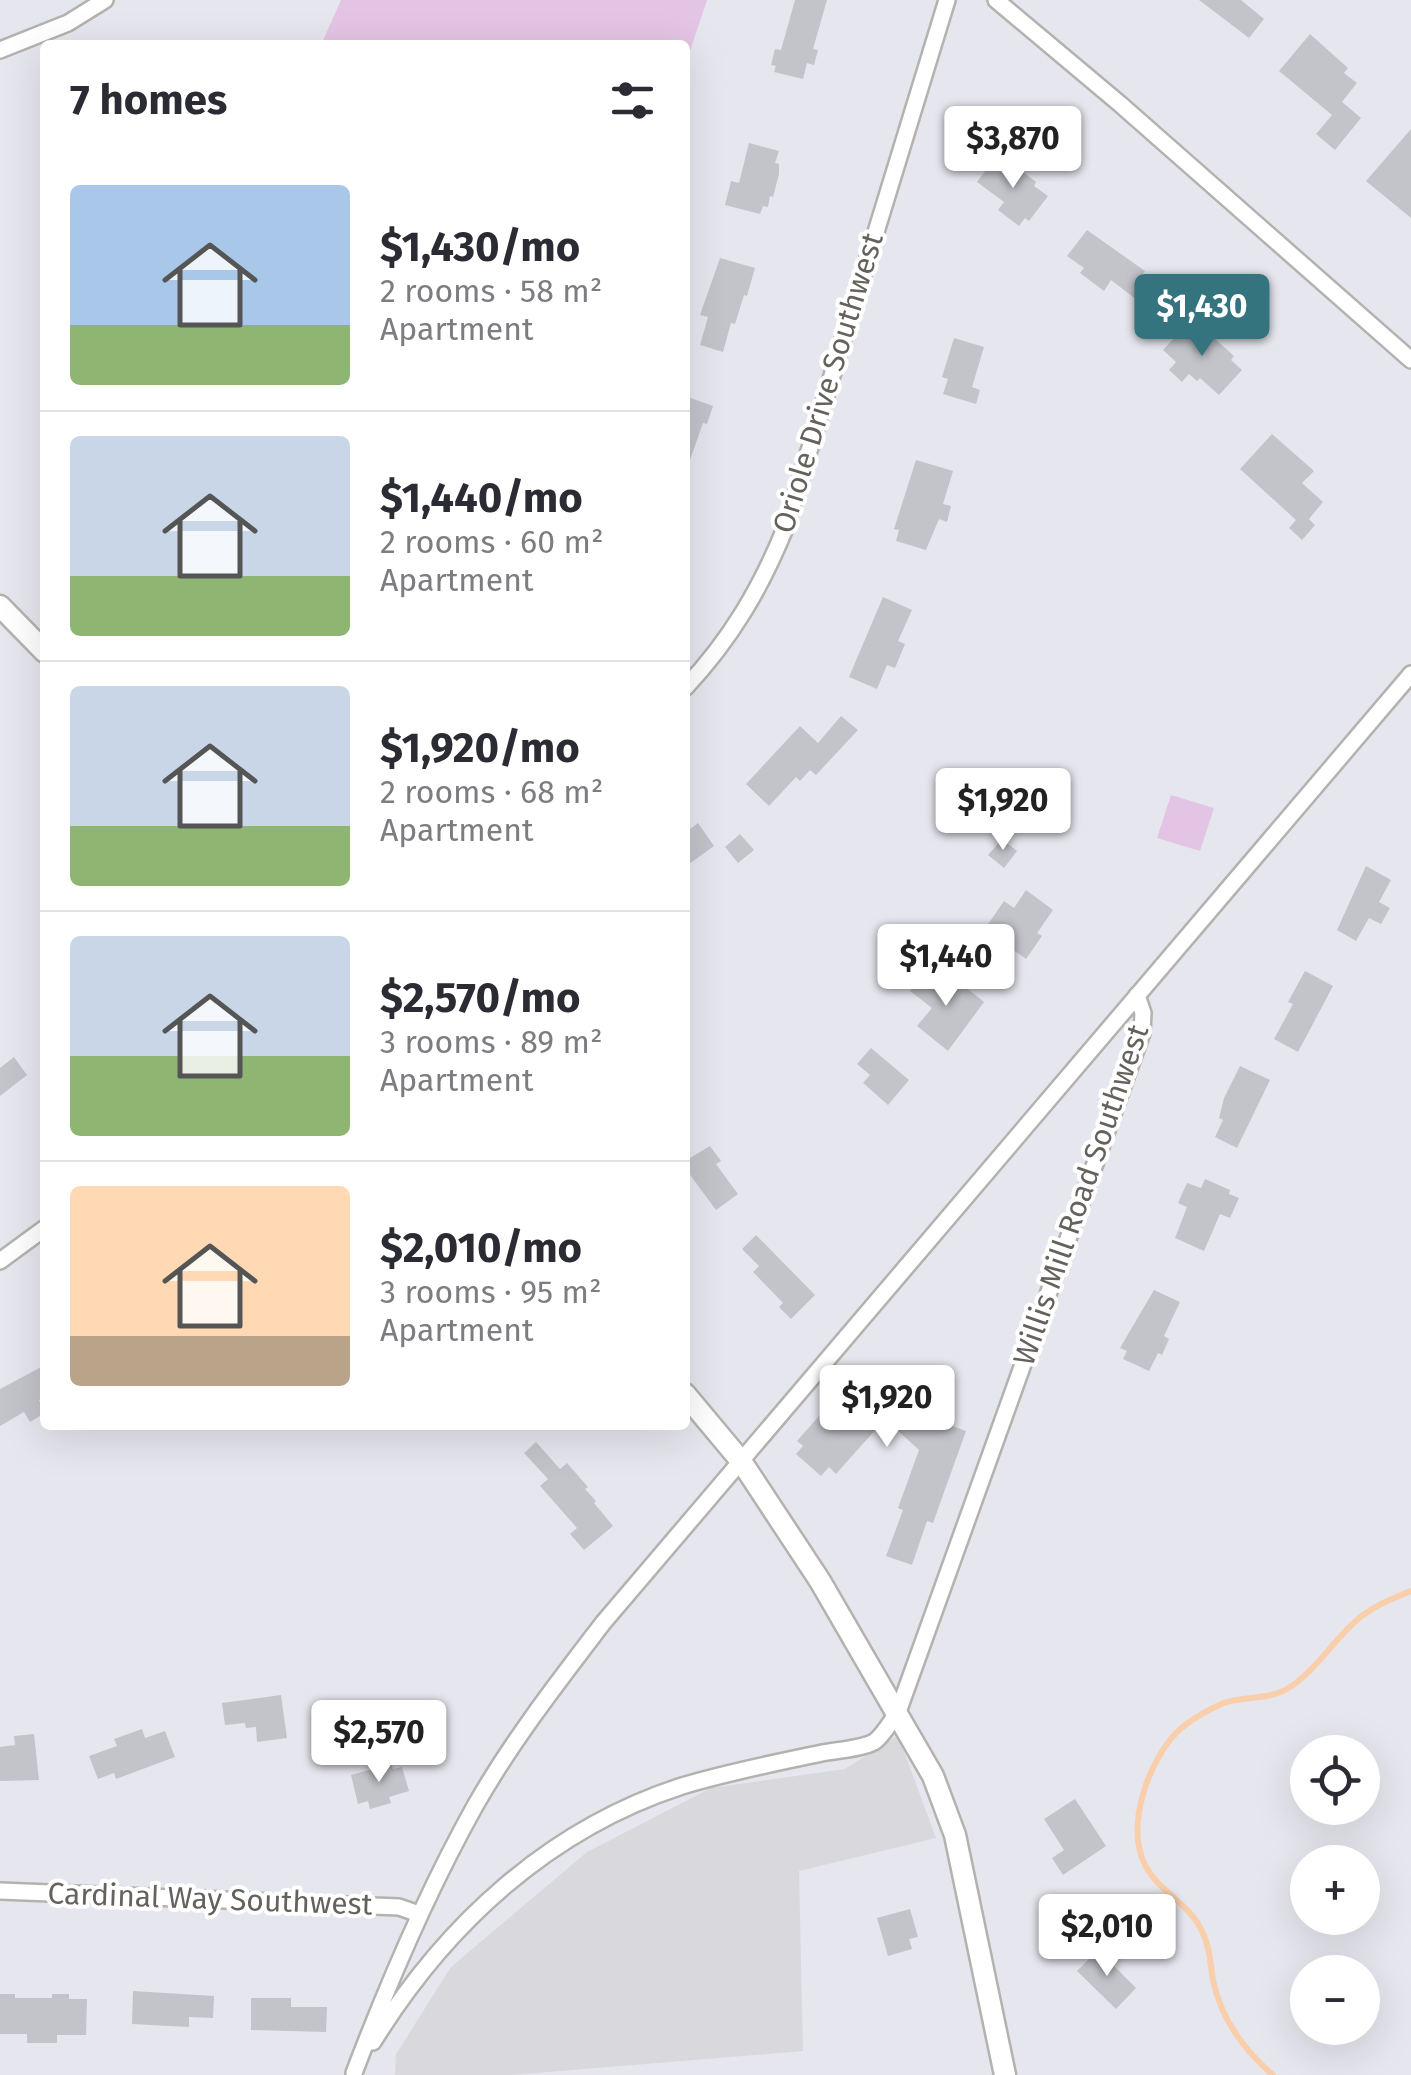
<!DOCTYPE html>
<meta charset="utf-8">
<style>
body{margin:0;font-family:"Fira Sans",sans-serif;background:#f7f7f7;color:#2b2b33;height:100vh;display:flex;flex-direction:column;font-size:38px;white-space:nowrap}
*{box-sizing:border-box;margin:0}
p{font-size:32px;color:#7c7c81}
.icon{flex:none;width:55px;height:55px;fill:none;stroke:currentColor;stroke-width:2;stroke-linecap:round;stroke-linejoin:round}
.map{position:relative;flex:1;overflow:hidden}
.details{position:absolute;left:40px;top:40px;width:650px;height:1390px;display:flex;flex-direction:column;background:#fff;border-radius:10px;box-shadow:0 10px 40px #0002}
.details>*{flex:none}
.tools{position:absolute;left:1290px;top:1735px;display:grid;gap:20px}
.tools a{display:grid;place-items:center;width:90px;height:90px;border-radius:50%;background:#fff;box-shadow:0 10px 40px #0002;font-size:50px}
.price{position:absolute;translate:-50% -85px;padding:0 22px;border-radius:10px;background:#fff;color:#222;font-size:32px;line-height:65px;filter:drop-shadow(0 2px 5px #0008)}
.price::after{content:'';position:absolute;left:50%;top:60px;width:30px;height:22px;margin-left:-15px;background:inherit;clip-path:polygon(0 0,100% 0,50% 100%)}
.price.active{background:#33747f;color:#fff}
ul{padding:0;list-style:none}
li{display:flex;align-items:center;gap:30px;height:250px;padding:0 30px}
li+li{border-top:2px solid #e1e1e2}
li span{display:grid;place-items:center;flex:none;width:280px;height:200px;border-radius:10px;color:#555}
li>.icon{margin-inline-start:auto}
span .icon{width:120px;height:120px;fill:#fffc;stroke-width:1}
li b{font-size:42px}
h2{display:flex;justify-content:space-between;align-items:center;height:120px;padding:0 30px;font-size:42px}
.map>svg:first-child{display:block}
.industrial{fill:#d8d8dd}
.green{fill:#e4c4e4}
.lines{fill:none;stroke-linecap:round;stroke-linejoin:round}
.stream{stroke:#f9ceab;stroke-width:6}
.building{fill:#c2c4ca}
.minor-casing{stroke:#b4b2ae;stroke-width:20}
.tertiary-casing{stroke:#b4b2ae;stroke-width:25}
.minor{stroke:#fff;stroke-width:15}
.tertiary{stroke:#fff;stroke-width:20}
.labels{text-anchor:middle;stroke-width:8;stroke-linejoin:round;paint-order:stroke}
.street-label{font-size:30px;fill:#65625d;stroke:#fff}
</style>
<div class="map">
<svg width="1411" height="2075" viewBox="0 0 1411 2075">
<rect width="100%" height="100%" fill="#e6e7ee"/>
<path class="industrial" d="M 898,1735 L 936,1838 L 799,1871 L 803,2051 L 512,2075 L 395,2075 L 396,2054 L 451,1967 L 587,1852 L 711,1788 L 845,1769 Z"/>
<path class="green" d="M 341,0 L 707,0 L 685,66 L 685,45 L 321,45 Z
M 1171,795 L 1214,808 L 1200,851 L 1157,838 Z"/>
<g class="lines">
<path class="stream" d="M 1273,2075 C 1244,2050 1221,2019 1213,1980 C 1210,1962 1210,1946 1201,1929 C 1188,1903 1160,1892 1146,1867 C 1125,1828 1147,1764 1176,1733 C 1188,1721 1206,1711 1221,1704 C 1242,1696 1268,1700 1287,1689 C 1318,1670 1335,1636 1363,1615 C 1378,1604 1394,1598 1411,1591"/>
</g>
<path class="building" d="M 795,0 L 827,0 L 813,49 L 818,50 L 814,65 L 807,63 L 803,79 L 774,72 L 776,66 L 771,65 L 775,49 L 781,50 Z
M 1199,0 L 1241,0 L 1264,19 L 1249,38 Z
M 1310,34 L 1348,68 L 1344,73 L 1357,83 L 1342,102 L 1361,118 L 1335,150 L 1316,134 L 1332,115 L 1279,71 Z
M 1411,129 L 1411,218 L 1366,181 Z
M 749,143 L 779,151 L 775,163 L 779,164 L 779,174 L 773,197 L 770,196 L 768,207 L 763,206 L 760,214 L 725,205 L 731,181 L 739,183 Z
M 995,158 L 1012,171 L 1015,166 L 1036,182 L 1034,186 L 1048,196 L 1029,221 L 1025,218 L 1019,226 L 998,210 L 1004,202 L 977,182 Z
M 1087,230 L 1145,271 L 1142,275 L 1155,284 L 1141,303 L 1111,280 L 1104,291 L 1080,273 L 1084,268 L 1067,256 Z
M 720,258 L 755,268 L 747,296 L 744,295 L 735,324 L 731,323 L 723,352 L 700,345 L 708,317 L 700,315 Z
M 1187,324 L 1197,334 L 1203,328 L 1234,356 L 1231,360 L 1242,370 L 1219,395 L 1200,378 L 1197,381 L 1189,374 L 1182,382 L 1169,370 L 1176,362 L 1163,350 Z
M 954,338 L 984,347 L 972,387 L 980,390 L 976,404 L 943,394 L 948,379 L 942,377 Z
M 685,396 L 713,406 L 707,424 L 703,423 L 687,468 Z
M 1272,434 L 1314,471 L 1302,483 L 1323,502 L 1309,519 L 1315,525 L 1302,540 L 1289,528 L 1296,520 L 1240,469 Z
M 916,460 L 953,471 L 943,504 L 951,506 L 947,522 L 939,519 L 926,550 L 896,541 L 899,530 L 894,529 Z
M 883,597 L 912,610 L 898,641 L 905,644 L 895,668 L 887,665 L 877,689 L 849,677 Z
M 841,716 L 858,730 L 816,775 L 810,770 L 800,781 L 796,777 L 769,806 L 746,784 L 800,726 L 818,743 Z
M 698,823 L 714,846 L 685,867 L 685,833 Z
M 740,834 L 754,850 L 738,863 L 725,847 Z
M 1002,839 L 1017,851 L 1004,868 L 988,855 Z
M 1366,866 L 1391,880 L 1379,902 L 1390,908 L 1381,924 L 1369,918 L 1356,941 L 1337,930 Z
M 1026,890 L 1053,910 L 1037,933 L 1042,936 L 1026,959 L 984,930 L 1004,901 L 1014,908 Z
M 926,971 L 949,989 L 957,980 L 984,1002 L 948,1051 L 917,1026 L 932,1008 L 910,991 Z
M 1305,971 L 1333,986 L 1298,1052 L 1274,1039 L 1293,1004 L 1288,1002 Z
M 871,1048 L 909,1080 L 888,1105 L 863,1083 L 870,1075 L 857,1064 Z
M 14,1057 L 27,1075 L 0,1096 L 0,1068 Z
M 1240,1066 L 1270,1080 L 1237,1148 L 1215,1137 L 1223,1120 L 1219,1118 L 1224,1098 Z
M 710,1146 L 721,1161 L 716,1164 L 738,1194 L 716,1210 L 685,1168 L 685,1161 Z
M 1205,1179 L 1230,1190 L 1229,1194 L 1239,1198 L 1230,1218 L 1220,1214 L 1204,1251 L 1175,1238 L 1187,1207 L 1178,1203 L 1187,1183 L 1201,1188 Z
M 756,1235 L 815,1295 L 791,1319 L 779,1307 L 783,1303 L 753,1272 L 759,1266 L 742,1249 Z
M 1154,1290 L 1180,1302 L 1164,1336 L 1169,1339 L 1162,1355 L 1158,1353 L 1149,1371 L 1123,1359 L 1127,1351 L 1120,1348 Z
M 45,1365 L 45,1396 L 39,1400 L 45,1413 L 30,1422 L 24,1412 L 0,1426 L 0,1389 Z
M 864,1365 L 907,1401 L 910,1397 L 936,1420 L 966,1431 L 933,1523 L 927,1521 L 912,1565 L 886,1556 L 903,1510 L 898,1508 L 919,1450 L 885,1419 L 836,1474 L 829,1467 L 821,1476 L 796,1454 L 803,1446 L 797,1441 Z
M 536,1442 L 560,1469 L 567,1463 L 588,1487 L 585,1489 L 596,1501 L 594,1503 L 613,1526 L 584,1550 L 570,1534 L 577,1528 L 540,1486 L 548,1479 L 524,1453 Z
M 281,1695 L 287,1738 L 257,1742 L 256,1727 L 246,1728 L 245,1723 L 225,1725 L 222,1703 Z
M 142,1729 L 145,1738 L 165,1731 L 175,1757 L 116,1779 L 114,1773 L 98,1779 L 89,1756 L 117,1746 L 114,1739 Z
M 34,1734 L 39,1780 L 0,1781 L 0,1747 L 15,1745 L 14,1736 Z
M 391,1764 L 393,1769 L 402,1767 L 409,1791 L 389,1797 L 391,1803 L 370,1809 L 368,1801 L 358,1804 L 351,1775 Z
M 1075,1799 L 1106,1846 L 1063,1875 L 1052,1858 L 1064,1850 L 1044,1819 Z
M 910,1909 L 918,1937 L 909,1939 L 912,1949 L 888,1956 L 877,1918 Z
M 1098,1950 L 1136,1988 L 1116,2009 L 1077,1971 Z
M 133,1991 L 214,1996 L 213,2018 L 189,2017 L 189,2027 L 132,2024 Z
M 0,1994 L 15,1994 L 15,1998 L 52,1998 L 52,1994 L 69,1994 L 69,1999 L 87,1999 L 86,2035 L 57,2035 L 57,2043 L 27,2043 L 27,2034 L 0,2034 Z
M 251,1998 L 291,1998 L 291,2007 L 327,2007 L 326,2032 L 251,2030 Z"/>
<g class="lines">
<defs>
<path id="minor" d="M 996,0 L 1120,104 L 1411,360
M 0,50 L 68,23 L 105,0
M 685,688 C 731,639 761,588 786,526 L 947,0
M 0,1261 L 45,1228
M 0,1891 L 399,1907 L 419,1914
M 373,2042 C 445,1925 549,1829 682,1786 C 728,1772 775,1763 822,1753 C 837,1750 861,1749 874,1742 C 883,1736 891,1721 898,1712 L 1142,1033 L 1143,1013 L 1137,995
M 354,2073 C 389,1981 427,1892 475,1806 C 512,1741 558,1682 603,1623 L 1411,674"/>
<path id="tertiary" d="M 0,606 L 45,652
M 685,1394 L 741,1461 L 820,1581 L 933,1776 L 955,1835 L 1005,2075"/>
</defs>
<use href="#minor" class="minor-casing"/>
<use href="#tertiary" class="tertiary-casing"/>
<use href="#minor" class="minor"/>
<use href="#tertiary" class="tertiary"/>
</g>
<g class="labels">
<g class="street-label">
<text transform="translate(828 383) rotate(-73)" y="10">Oriole Drive Southwest</text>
<text transform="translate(1081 1195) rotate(-71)" y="10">Willis Mill Road Southwest</text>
<text transform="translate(210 1899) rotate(2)" y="10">Cardinal Way Southwest</text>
</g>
</g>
</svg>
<div class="tools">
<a><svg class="icon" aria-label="locate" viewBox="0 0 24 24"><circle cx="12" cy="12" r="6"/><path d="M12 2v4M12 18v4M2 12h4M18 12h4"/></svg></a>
<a>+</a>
<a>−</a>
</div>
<b class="price" style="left:1013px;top:191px">$3,870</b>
<b class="price active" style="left:1202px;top:359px">$1,430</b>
<b class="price" style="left:1003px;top:853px">$1,920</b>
<b class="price" style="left:946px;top:1009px">$1,440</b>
<b class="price" style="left:887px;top:1450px">$1,920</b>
<b class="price" style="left:379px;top:1785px">$2,570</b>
<b class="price" style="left:1107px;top:1979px">$2,010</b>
<section class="details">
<h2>7 homes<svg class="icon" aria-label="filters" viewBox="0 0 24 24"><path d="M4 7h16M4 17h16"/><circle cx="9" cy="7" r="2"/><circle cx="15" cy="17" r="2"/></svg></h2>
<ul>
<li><span style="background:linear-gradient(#a9c7e8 70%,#8fb573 0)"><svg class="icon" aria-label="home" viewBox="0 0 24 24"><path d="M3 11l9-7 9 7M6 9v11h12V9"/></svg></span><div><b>$1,430/mo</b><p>2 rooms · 58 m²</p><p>Apartment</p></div></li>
<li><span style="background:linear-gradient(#c9d6e8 70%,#8fb573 0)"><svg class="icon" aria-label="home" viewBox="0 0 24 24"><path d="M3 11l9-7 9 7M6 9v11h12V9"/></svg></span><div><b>$1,440/mo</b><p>2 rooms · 60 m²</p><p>Apartment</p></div></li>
<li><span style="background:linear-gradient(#c9d6e8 70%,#8fb573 0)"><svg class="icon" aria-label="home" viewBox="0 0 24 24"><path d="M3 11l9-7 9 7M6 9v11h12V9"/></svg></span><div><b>$1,920/mo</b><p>2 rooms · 68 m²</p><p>Apartment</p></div></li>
<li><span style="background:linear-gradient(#c9d6e8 60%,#8fb573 0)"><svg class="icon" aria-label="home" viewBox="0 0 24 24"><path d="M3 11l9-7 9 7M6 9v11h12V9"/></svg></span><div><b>$2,570/mo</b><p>3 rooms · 89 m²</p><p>Apartment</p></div></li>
<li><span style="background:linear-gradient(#ffd9b3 75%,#b9a48a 0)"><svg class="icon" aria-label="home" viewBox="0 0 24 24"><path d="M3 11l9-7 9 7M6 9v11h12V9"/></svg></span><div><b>$2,010/mo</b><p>3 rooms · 95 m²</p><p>Apartment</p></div></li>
</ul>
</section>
</div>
